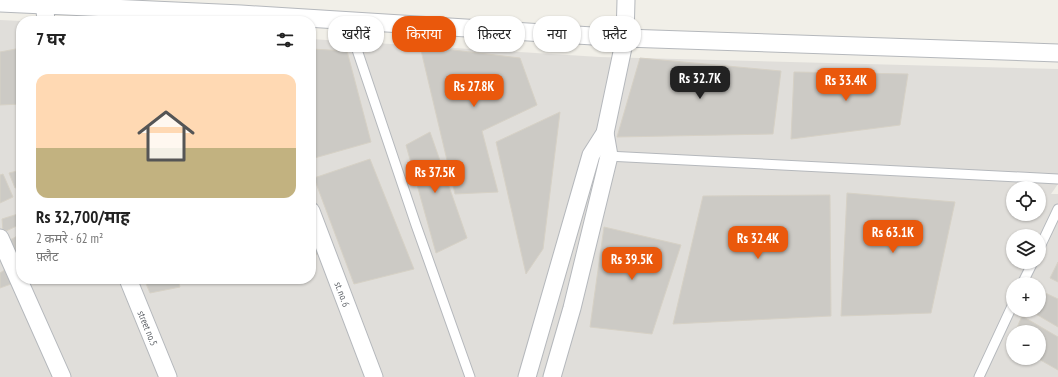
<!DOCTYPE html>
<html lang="hi">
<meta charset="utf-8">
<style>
body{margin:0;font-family:"PT Sans Narrow","Noto Sans Devanagari",sans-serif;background:#f6f6f6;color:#222;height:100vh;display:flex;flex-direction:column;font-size:15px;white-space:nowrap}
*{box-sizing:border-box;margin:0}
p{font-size:13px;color:#767676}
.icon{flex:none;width:22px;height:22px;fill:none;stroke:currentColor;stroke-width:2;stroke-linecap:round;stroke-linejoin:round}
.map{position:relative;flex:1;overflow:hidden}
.sheet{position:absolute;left:16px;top:16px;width:300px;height:268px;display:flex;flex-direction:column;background:#fff;border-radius:16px;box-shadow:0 1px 3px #0004}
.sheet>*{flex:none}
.banner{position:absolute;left:328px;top:16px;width:380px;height:36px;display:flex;gap:8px}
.tools{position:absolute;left:1006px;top:181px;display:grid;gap:8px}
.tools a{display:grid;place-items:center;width:40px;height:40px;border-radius:50%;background:#fff;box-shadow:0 1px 3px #0004;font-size:20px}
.price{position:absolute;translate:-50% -34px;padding:0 9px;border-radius:8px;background:#ea580c;color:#fff;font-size:13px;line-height:26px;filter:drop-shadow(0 1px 2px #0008)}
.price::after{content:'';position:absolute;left:50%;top:24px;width:12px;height:9px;margin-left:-6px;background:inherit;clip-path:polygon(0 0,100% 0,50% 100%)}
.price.active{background:#222;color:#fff}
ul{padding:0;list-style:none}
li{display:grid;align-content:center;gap:8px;height:212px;padding:0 20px}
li+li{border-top:1px solid #e0e0e0}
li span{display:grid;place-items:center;height:124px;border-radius:12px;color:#555}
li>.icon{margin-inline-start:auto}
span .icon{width:72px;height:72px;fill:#fffc;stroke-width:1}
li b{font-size:17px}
h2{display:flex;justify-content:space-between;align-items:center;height:48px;padding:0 20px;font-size:17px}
.pill{padding:0 14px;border-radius:16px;background:#fff;box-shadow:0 1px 3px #0004;font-size:14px;line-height:36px}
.pill.active{background:#ea580c;color:#fff}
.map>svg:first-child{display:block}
.industrial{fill:#e0deda;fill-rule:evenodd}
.building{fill:#cccac5;stroke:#d6d1c6}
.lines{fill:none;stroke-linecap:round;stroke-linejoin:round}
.service-casing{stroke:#b5b8bc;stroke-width:11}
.minor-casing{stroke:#b5b8bc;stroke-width:19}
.service{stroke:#fff;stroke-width:9}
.minor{stroke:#fff;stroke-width:17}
.labels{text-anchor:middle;stroke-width:3.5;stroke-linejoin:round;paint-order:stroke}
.street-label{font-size:10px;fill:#5f6368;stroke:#fff}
</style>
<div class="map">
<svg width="1058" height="377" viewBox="0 0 1058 377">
<rect width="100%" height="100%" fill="#f1efe8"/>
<path class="industrial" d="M 0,20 L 21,21 L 21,279 L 311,279 L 311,39 L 600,57 L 1058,69 L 1058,184 L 1051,194 L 1058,194 L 1058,377 L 0,377 ZM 1013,188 L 1039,188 L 1039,214 L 1013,214 ZM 1013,236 L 1039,236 L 1039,262 L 1013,262 ZM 1013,284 L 1039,284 L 1039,310 L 1013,310 ZM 1013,332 L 1039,332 L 1039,358 L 1013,358 Z"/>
<path class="building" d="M 420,46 L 520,58 L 537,105 L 482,131 L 498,192 L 455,194 Z
M 21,48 L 21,104 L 0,105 L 0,52 Z
M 311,49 L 347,51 L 371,142 L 311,159 Z
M 640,58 L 781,71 L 773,134 L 617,137 Z
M 794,72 L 908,74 L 900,125 L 791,139 Z
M 560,112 L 543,249 L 526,274 L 496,142 Z
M 430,132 L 467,238 L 436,253 L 406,145 Z
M 370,159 L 414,269 L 354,284 L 314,178 Z
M 21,170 L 21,186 L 15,188 L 9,173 Z
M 3,174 L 13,197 L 0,203 L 0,175 Z
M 847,193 L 955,202 L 931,313 L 841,316 Z
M 830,195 L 831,316 L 673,324 L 703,196 Z
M 21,213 L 21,224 L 6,231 L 0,231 L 3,231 L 2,219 Z
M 604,227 L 681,245 L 652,334 L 590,327 Z
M 21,234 L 21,249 L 14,252 L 10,240 Z
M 311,241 L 319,254 L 311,256 Z
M 1058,262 L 1058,282 L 1050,278 Z
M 6,269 L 11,284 L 0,288 L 0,273 Z
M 144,279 L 178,279 L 180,287 L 150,293 Z
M 1039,290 L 1058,299 L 1058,327 L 1029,310 L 1039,310 Z
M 1022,316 L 1058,337 L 1058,370 L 1037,358 L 1039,358 L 1039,332 L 1015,332 Z"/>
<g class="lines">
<defs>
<path id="service" d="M 347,20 L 416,225 L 470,377
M 607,156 L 1058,179
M 1039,249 L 1058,209
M 1022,284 L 1033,262
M 979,377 L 1013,304"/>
<g id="minor">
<path d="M 44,0 L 46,21"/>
<path d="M 0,3 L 241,14 L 625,38 L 1058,53"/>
<path id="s1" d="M 311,211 L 374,377"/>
<path d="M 0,238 L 62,377"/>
<path id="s2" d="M 128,279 L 168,377"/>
<path d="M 527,377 L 591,155 L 605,133 L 625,38 L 626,0"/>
<path d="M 552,377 L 572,308 L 609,156 L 605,133"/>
</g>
</defs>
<use href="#service" class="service-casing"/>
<use href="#minor" class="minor-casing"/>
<use href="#service" class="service"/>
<use href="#minor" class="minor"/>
</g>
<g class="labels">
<g class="street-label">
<text dy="4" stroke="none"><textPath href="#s1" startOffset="89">st. no. 6</textPath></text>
<text dy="4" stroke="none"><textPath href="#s2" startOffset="53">street no.5</textPath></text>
</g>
</g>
</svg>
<div class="tools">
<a><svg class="icon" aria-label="locate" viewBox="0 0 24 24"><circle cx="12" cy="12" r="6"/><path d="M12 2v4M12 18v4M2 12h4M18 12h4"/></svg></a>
<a><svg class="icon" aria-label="layers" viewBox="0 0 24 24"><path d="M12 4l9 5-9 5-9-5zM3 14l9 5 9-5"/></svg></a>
<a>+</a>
<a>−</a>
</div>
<b class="price active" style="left:700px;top:100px">Rs 32.7K</b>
<b class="price" style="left:846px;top:102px">Rs 33.4K</b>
<b class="price" style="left:474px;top:108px">Rs 27.8K</b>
<b class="price" style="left:435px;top:194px">Rs 37.5K</b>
<b class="price" style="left:893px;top:254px">Rs 63.1K</b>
<b class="price" style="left:758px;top:260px">Rs 32.4K</b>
<b class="price" style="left:632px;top:281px">Rs 39.5K</b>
<div class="banner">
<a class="pill">खरीदें</a>
<a class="pill active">किराया</a>
<a class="pill">फ़िल्टर</a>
<a class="pill">नया</a>
<a class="pill">फ़्लैट</a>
</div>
<section class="sheet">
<h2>7 घर<svg class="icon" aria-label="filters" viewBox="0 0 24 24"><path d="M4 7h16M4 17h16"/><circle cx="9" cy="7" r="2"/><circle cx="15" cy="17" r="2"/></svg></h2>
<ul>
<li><span style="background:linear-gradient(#ffd9b3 60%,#c2b280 0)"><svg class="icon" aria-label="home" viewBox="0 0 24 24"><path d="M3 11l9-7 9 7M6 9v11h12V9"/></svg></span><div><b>Rs 32,700/माह</b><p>2 कमरे · 62 m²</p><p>फ़्लैट</p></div></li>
</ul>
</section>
</div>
